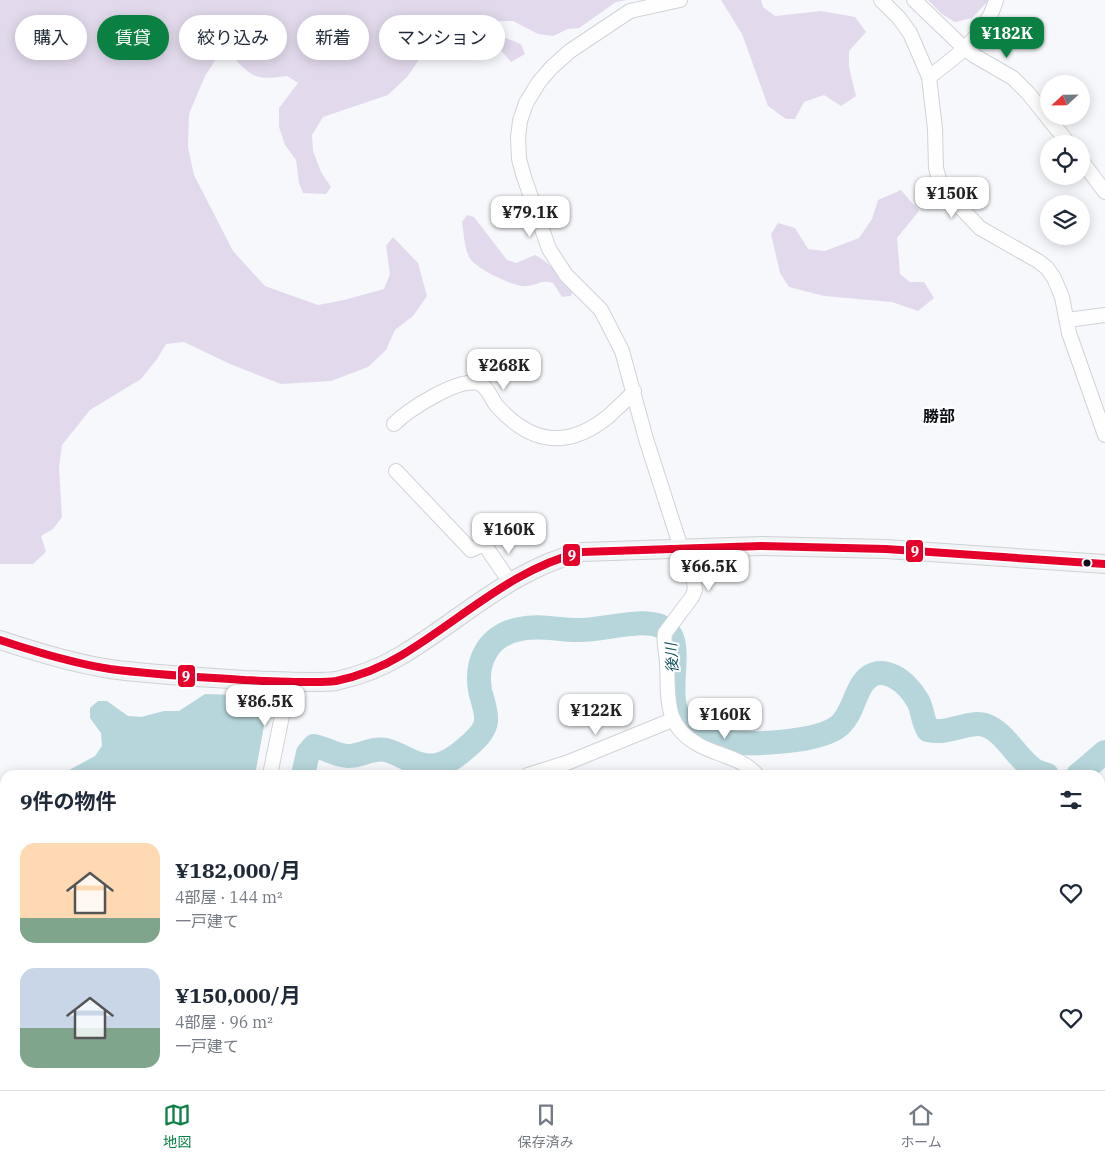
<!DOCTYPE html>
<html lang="ja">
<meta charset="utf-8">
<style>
body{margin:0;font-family:"IBM Plex Serif","Noto Sans JP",serif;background:#f6f6f7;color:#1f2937;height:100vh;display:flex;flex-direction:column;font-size:19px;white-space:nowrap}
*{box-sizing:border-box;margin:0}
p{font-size:16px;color:#747a83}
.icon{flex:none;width:28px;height:28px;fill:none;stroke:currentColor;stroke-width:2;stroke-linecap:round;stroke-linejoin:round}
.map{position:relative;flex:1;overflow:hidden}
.sheet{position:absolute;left:0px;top:770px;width:1105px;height:320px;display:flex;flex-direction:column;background:#fff;border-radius:15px 15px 0 0;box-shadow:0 2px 12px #0003}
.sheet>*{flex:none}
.hud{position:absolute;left:15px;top:15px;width:500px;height:45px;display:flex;gap:10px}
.needle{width:32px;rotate:248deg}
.controls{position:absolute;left:1040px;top:75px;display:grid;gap:10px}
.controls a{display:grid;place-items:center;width:50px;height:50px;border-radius:50%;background:#fff;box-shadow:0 2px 12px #0003;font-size:25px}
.price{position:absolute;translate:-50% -42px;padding:0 11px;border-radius:10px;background:#fff;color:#222;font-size:16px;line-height:32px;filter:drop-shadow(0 1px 2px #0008)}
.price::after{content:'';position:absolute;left:50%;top:30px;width:15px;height:11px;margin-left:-8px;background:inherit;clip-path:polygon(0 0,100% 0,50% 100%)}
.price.selected{background:#0b8043;color:#fff}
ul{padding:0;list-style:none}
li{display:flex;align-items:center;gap:15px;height:125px;padding:0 20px}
li span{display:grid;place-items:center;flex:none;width:140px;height:100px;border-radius:15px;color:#555}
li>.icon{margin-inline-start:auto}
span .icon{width:60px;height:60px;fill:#fffc;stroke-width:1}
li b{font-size:21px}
h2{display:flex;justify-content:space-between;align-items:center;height:60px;padding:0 20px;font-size:21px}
.pill{padding:0 18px;border-radius:22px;background:#fff;box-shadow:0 2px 12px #0003;font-size:18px;line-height:45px}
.pill.selected{background:#0b8043;color:#fff}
.menu{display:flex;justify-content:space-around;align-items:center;height:70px;border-top:1px solid #e0e1e3;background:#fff;font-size:14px;color:#747a83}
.menu a{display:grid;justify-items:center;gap:2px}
.menu .selected{color:#0b8043}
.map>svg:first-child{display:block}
.green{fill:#e2daec}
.water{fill:#b6d6db}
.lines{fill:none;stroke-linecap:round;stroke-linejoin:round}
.river{stroke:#b6d6db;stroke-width:24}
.minor-casing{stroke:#d0d3d7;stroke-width:16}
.major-casing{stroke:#d0d1d3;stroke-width:20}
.minor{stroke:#fefefe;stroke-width:14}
.major{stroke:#f0f4f6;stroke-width:18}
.bus-1-casing{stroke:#fff;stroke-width:11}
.bus-1{stroke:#e4002b;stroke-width:8}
.bus-dot{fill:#0b0e14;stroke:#fff;stroke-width:2}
.labels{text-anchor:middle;stroke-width:4;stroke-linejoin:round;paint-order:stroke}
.water-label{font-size:15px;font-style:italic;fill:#105057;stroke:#fff}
.quarter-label{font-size:16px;font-weight:bold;fill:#0b0e14;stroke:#fff}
.line-badge{stroke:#fff;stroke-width:2}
.badge-label{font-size:14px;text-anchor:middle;font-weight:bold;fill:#fff}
</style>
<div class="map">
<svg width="1105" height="1090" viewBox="0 0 1105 1090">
<rect width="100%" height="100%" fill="#f6f8fb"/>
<path class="green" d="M 0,0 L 627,0 L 616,2 L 579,28 L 568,29 L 553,36 L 538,34 L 513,21 L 498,21 L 497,28 L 503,37 L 521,44 L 525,54 L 511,62 L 498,47 L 476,39 L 449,39 L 425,51 L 407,77 L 388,95 L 323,117 L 312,135 L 313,151 L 321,172 L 331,187 L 326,194 L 303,193 L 299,183 L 296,160 L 285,145 L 279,127 L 279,108 L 298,83 L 287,76 C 258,80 253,79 233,57 L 216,59 L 205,76 L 189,114 L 188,147 L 194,175 L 233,251 L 265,286 L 318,305 L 344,300 L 384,289 L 390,274 L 386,246 L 393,237 L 418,263 L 427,296 L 413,316 L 395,330 L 386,350 L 368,367 L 331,381 L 281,384 L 230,364 L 184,342 L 166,344 L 157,359 L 141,379 L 90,410 L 62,445 L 59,467 L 62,517 L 53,529 L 41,536 L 46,552 L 33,564 L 0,564 Z
M 721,0 L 761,0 L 763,7 L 775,16 L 821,11 L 855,17 L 866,32 L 849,51 L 849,67 L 856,96 L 841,106 L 824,95 L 804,102 L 795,119 L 786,119 L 768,106 L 742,34 Z
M 928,0 L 989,0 L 972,18 L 955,22 L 942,14 Z
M 901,190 L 919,211 L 897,238 L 900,274 L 910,282 L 924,282 L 934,298 L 918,311 L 892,302 L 824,296 L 789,287 L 780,273 L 771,234 L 778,223 L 795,228 L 808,249 L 825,251 L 859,238 L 872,219 L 878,200 Z
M 467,215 L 474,217 L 507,260 L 516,263 L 535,255 C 550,262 561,278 574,289 L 571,296 L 562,297 L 553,283 C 541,279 538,285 527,286 C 515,288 478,269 471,260 C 464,250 464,234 462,222 Z
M 1100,838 L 1105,840 L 1105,969 L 1100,966 Z
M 285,1085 L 593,1085 L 595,1090 L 284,1090 Z"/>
<path class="water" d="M 205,694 L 236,695 L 237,701 L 264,708 L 266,715 L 255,775 L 60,775 L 95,756 L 102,746 L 101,733 L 90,718 L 90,708 L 98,701 L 107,701 L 128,716 L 141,717 L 164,711 L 179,711 Z
M 5,803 L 5,871 L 0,857 L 0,806 Z"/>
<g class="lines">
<path class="river" d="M 303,775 L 308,753 L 314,746 C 325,748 338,756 348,756 C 361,756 373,747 386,750 C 404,755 417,768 436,765 C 448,763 457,756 466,748 C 474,741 485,732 486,721 C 487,711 482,700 480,690 C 475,660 489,635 520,629 C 542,624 560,631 581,630 C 603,630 640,618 660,626 C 701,643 633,732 725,742 C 751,745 820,743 840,725 C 852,714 854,696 863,683 C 881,659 908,683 918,701 C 923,710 922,720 928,730 C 950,735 969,720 985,725 C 1005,732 1016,757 1033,769 C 1037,772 1042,773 1047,775
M 1078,775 L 1105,752
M 0,1063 L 5,1060"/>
<defs>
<path id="minor" d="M 680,0 L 630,11 L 570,51 L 552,67 L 539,82 L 526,103 L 520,121 L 518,137 L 519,159 L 524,177 L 549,249 L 566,275 L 601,310 L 622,351 L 646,439 L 681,548 L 694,582 L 695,590 L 692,597 L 665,633 C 663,643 667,654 667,664 C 669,699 663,725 699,745 C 717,755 743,758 757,775
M 881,0 L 899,18 L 910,33 L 929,77 L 935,129 L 936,168 L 942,190 L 960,207 L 980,228 L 1038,261 L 1047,268 L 1054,278 L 1062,297 L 1069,333 L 1105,435
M 914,0 L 964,48 L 975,56 L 1013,78 L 1028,93 L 1069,144
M 929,77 C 956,57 987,34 996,0
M 1081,160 L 1105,192
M 1067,320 L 1105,315
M 394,424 C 408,410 457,378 478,383 C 488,386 491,399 497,406 C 532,445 569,449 610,415 C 618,407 627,400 634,391
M 396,471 L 471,550 L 484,544 L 510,582
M 270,775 L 285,701 L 286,682
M 528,775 L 569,762 L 672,720
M 0,1048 L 5,1044
M 651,1085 L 652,1090
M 726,1085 L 727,1090
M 802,1085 L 804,1090
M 876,1085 L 877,1090
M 1016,1085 L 1018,1090
M 70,1090 L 70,1085"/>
<path id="major" d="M 0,640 C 36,652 72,663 110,669 C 155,675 200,677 245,680 C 268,681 291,682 313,682 C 321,682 329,682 336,681 C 360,676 382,667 402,655 C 462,619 513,568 582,552 L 761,546 L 886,549 L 1105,564"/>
</defs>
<use href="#minor" class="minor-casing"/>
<use href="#major" class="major-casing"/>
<use href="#minor" class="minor"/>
<use href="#major" class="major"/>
<defs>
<path id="bus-1" d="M 0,640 C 36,652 72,663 110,669 C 155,675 200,677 245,680 C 268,681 291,682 313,682 C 321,682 329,682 336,681 C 360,676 382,667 402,655 C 462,619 513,568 582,552 L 761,546 L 886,549 L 1105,564"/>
</defs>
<use href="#bus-1" class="bus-1-casing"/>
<use href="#bus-1" class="bus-1"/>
</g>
<circle class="bus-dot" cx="1087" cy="563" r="4.5"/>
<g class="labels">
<g class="water-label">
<text transform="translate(672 658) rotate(-93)" y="5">後川</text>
</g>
<g class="quarter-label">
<text x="939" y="422">勝部</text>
</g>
</g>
<g class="line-badge">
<rect x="905" y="539" width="19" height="24" rx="5" fill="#e4002b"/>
<rect x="562" y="543" width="19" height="24" rx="5" fill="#e4002b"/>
<rect x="177" y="664" width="19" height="24" rx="5" fill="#e4002b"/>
</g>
<g class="badge-label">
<text x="915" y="556">9</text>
<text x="572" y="560">9</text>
<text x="186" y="681">9</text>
</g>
</svg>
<div class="controls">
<a><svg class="needle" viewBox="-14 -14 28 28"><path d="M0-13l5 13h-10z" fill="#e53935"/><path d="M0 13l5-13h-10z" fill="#747a83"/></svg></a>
<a><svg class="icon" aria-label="locate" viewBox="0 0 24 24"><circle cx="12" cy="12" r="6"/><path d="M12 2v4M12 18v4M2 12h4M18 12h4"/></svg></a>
<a><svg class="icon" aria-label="layers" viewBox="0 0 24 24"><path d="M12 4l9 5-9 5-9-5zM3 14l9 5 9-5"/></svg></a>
</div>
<b class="price selected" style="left:1007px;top:59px">¥182K</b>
<b class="price" style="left:952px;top:219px">¥150K</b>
<b class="price" style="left:530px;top:238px">¥79.1K</b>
<b class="price" style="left:504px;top:391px">¥268K</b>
<b class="price" style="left:509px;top:555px">¥160K</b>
<b class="price" style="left:709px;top:592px">¥66.5K</b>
<b class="price" style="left:265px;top:727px">¥86.5K</b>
<b class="price" style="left:596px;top:736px">¥122K</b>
<b class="price" style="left:725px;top:740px">¥160K</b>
<div class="hud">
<a class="pill">購入</a>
<a class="pill selected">賃貸</a>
<a class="pill">絞り込み</a>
<a class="pill">新着</a>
<a class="pill">マンション</a>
</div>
<section class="sheet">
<h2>9件の物件<svg class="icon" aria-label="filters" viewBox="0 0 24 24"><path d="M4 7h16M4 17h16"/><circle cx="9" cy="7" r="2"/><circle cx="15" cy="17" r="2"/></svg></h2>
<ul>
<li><span style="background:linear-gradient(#ffd9b3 75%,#7fa58c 0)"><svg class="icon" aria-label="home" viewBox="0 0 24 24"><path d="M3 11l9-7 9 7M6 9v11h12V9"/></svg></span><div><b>¥182,000/月</b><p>4部屋 · 144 m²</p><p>一戸建て</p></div><svg class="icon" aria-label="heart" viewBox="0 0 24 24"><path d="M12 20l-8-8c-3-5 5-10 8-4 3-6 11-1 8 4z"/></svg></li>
<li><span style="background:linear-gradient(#c9d6e8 60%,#7fa58c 0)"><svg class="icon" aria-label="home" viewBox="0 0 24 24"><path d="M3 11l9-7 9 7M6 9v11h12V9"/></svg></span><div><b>¥150,000/月</b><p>4部屋 · 96 m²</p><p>一戸建て</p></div><svg class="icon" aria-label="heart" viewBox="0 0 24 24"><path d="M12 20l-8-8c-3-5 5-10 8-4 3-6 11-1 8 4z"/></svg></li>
</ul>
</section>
</div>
<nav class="menu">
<a class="selected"><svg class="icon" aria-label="map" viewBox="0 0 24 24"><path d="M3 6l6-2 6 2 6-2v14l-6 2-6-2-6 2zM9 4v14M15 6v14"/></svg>地図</a>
<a><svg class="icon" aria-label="saved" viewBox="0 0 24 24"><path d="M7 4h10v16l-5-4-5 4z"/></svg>保存済み</a>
<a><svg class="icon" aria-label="home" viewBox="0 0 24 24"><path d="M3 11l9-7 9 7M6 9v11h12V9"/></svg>ホーム</a>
</nav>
